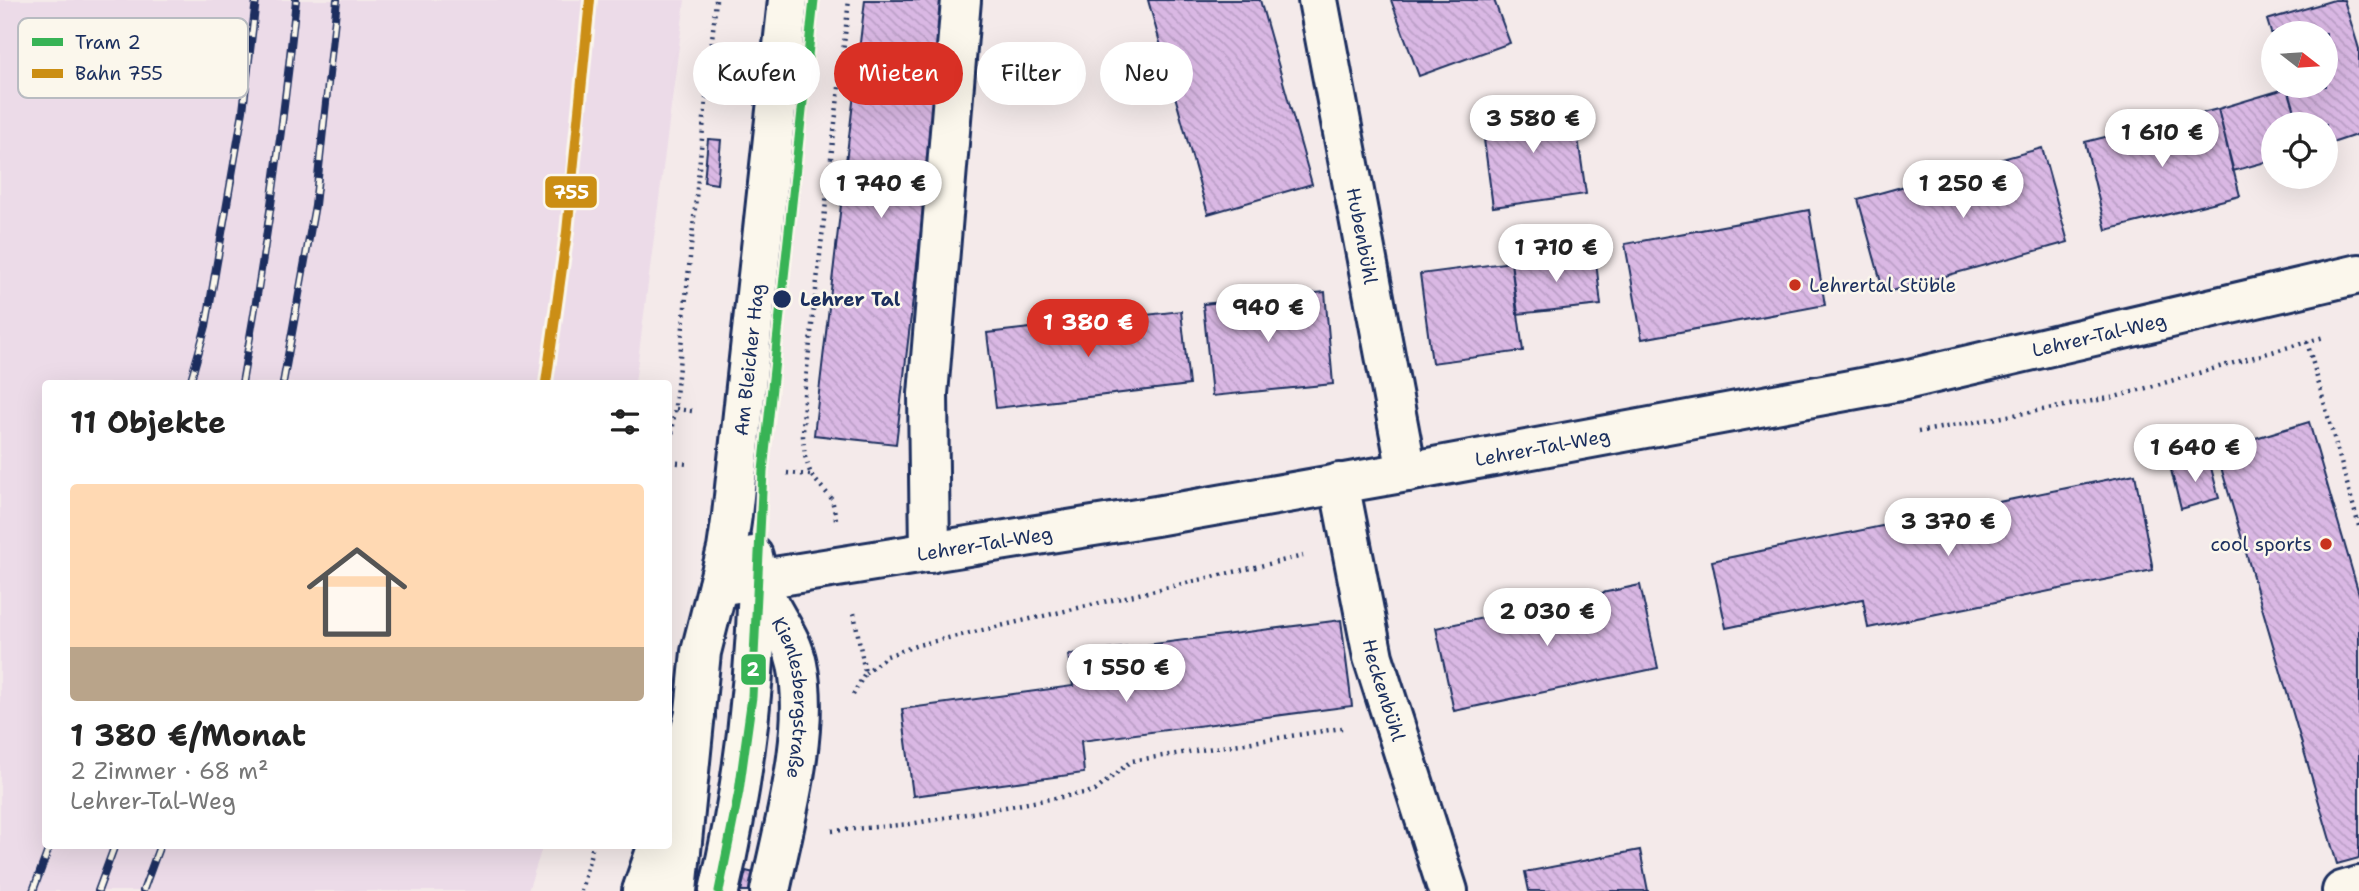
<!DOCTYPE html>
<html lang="de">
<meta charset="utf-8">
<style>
body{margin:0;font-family:"Shantell Sans",sans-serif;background:#f6f6f6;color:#222;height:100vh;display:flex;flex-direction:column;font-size:26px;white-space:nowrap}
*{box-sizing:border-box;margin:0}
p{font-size:23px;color:#767676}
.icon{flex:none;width:38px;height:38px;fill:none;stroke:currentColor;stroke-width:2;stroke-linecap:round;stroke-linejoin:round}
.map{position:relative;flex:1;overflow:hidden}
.side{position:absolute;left:42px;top:380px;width:630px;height:469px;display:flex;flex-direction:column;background:#fff;border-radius:7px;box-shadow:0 7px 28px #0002}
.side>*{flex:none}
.banner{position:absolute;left:693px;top:42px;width:665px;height:63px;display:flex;gap:14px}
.needle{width:46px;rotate:107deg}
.fabs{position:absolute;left:2261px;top:21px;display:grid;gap:14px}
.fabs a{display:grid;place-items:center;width:77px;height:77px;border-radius:50%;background:#fff;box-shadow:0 7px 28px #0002;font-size:35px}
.price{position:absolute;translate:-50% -60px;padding:0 16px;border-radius:24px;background:#fff;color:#222;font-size:23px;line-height:46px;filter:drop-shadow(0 2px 4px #0008)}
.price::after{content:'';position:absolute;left:50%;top:42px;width:21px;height:16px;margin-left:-10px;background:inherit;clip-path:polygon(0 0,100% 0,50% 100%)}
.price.active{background:#d93025;color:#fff}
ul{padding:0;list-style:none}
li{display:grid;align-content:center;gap:14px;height:371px;padding:0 28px}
li span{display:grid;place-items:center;height:217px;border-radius:7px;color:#555}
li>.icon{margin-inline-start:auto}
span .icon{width:126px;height:126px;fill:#fffc;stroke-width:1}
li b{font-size:30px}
h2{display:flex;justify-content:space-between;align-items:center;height:84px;padding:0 28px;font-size:30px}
.pill{padding:0 24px;border-radius:32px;background:#fff;box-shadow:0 7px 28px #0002;font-size:24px;line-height:63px}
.pill.active{background:#d93025;color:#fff}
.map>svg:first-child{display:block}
.built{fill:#ecdbe8}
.building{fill:url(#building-back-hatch);stroke:#1b2f5e;stroke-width:2}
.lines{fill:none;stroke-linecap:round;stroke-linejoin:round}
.minor-casing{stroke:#1b2f5e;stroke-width:44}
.highway-casing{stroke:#1b2f5e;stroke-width:44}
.path{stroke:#1b2f5e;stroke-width:4.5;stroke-dasharray:2 5;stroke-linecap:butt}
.minor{stroke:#fbf7ec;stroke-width:38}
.highway{stroke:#fbf7ec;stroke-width:38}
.rail-casing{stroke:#1b2f5e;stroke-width:8}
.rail{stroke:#fbf7ec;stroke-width:5;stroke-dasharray:16;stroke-linecap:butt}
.rail-1-casing{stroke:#fbf7ec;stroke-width:16}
.rail-1{stroke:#cb8e13;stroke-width:10}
.tram-1-casing{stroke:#fbf7ec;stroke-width:14}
.tram-1{stroke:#37b355;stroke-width:9}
.poi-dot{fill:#c8321e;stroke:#fbf7ec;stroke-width:2.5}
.stop-dot{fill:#1b2f5e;stroke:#fbf7ec;stroke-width:2.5}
.labels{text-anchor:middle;stroke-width:5;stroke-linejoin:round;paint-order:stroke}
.street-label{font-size:19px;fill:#1b2f5e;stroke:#fbf7ec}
.poi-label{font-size:19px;fill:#1b2f5e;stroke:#fbf7ec;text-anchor:start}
.stop-label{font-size:19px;font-weight:bold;fill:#1b2f5e;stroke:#fbf7ec;text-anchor:start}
.key{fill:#fbf7ec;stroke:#b8bbc1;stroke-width:2}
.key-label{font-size:19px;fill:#1b2f5e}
.line-badge{stroke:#fbf7ec;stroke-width:2.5}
.badge-label{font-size:19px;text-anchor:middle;font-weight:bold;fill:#fff}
</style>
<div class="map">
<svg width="2359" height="891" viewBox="0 0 2359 891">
<defs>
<pattern id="building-back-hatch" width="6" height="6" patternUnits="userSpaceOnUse" patternTransform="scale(1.75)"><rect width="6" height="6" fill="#dab8e4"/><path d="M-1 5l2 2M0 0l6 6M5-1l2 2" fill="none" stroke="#ba9ec6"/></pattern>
</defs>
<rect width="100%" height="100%" fill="#f4eaea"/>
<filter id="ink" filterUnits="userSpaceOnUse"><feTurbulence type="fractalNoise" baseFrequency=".0143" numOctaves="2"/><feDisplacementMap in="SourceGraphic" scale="14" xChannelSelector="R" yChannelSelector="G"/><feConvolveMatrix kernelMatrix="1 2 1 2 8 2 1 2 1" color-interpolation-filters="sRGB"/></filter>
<g filter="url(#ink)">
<path class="built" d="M 0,0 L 685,0 L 635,383 L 46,383 L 46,845 L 543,845 L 528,891 L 0,891 Z"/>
<path class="building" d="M 865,0 L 948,0 L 896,444 L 814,435 Z
M 1148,0 L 1260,0 L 1312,184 L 1208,214 Z
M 1391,0 L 1494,0 L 1510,43 L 1419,76 Z
M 2334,0 L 2344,0 L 2359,49 L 2359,134 L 2326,145 L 2326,124 L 2299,124 L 2287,86 L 2326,86 L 2326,33 L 2273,33 L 2273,39 L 2267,20 Z
M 2288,88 L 2299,124 L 2273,124 L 2273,160 L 2233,171 L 2218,109 Z
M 1573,103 L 1586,194 L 1493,207 L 1481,117 Z
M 2218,109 L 2240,196 L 2106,230 L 2085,142 Z
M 708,139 L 721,140 L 717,184 L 704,182 Z
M 2042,148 L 2068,242 L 1884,293 L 1858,199 Z
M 1809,210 L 1825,305 L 1642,339 L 1625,244 Z
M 1595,253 L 1601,305 L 1517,314 L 1511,262 Z
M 1511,262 L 1523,351 L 1432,363 L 1420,274 Z
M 1325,292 L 1333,384 L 1212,396 L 1203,304 Z
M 1181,311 L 1189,385 L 996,408 L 987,333 Z
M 2309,422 L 2359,594 L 2359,858 L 2337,864 L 2216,450 Z
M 2209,460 L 2219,498 L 2181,509 L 2171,470 Z
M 2135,474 L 2153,570 L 1868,628 L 1863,599 L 1726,628 L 1712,561 Z
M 1640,585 L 1658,668 L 1454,711 L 1436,628 Z
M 1341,620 L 1352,706 L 1081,741 L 1084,773 L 913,796 L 902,709 L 1073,686 L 1068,655 Z
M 1640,850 L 1648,891 L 1529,891 L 1525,872 Z
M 746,871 L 758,874 L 753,891 L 741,891 Z"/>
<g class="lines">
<defs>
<g id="minor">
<path id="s1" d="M 1318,0 L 1407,472"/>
<path id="s2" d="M 1339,483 L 1373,657 L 1448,891"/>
<path d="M 930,553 L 928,394 L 961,0"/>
<path id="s3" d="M 753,556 C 756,570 759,583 765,596 C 776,620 792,638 797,664 C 811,730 784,824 770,891"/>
<path id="s4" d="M 718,586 L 1156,516 L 1407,472 L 1905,380 L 2359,274"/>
<path id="s5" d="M 677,891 L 701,652 L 727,549 L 732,515 L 788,0"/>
<path d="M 719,891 C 743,790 755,688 758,584"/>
<path d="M 2342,891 L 2359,886"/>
</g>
<path id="highway" d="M 668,808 L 695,715
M 642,891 L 658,845"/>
</defs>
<use href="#minor" class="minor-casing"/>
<use href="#highway" class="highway-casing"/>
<path class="path" d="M 2307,342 L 2359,526
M 676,409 L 692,411
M 1918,432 L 2115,397 L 2324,337
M 670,462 L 688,464
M 787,473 L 811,475
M 668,475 L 716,0
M 836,519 L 832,499 L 811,475 L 805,456 L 803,437 L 804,395 L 849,0
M 865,673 L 887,656 L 918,645 L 1303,556
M 853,695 L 865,673 L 854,613
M 832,831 L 910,824 L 1095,791 L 1131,761 L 1342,728
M 581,891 L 593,845"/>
<use href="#minor" class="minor"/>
<use href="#highway" class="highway"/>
<defs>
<path id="rail" d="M 190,383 L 206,326 L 243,111 L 256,0
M 242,383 C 265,256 283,129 296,0
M 283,383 L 315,205 L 337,0
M 33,891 L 50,845
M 98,891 L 115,845
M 143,891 L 160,845"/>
</defs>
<use href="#rail" class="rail-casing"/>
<use href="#rail" class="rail"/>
<defs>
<path id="rail-1" d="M 546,383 L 567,232 L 590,0"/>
</defs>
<use href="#rail-1" class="rail-1-casing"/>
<use href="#rail-1" class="rail-1"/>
<defs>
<path id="tram-1" d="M 719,891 L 739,791 L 752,697 L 763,471 L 814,0"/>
</defs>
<use href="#tram-1" class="tram-1-casing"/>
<use href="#tram-1" class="tram-1"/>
</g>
</g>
<g class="poi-dot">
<circle cx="1795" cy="285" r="7"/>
<circle cx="2326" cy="544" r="7"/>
</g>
<circle class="stop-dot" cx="782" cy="299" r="10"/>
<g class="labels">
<g class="street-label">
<text dy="7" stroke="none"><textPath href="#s1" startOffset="240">Hubenbühl</textPath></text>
<text dy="7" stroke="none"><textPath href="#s4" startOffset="1404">Lehrer-Tal-Weg</textPath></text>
<text dy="7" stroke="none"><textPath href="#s5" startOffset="537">Am Bleicher Hag</textPath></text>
<text dy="7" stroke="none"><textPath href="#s4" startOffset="836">Lehrer-Tal-Weg</textPath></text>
<text dy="7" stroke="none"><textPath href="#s4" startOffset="270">Lehrer-Tal-Weg</textPath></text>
<text dy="7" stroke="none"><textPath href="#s2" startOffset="212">Heckenbühl</textPath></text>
<text dy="7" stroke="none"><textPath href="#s3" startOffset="150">Kienlesbergstraße</textPath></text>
</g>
<g class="poi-label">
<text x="1809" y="292">Lehrertal Stüble</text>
<text x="2312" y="551" text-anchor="end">cool sports</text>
</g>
<g class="stop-label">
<text x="800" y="306">Lehrer Tal</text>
</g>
</g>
<rect x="18" y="18" width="230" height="80" rx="10" class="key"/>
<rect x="32" y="38" width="31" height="8" fill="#37b355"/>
<rect x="32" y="69" width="31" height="9" fill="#cb8e13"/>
<g class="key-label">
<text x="75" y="49">Tram 2</text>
<text x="75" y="80">Bahn 755</text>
</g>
<g class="line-badge">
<rect x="544" y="175" width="54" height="34" rx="7" fill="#cb8e13"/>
<rect x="740" y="653" width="27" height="33" rx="7" fill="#37b355"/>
</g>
<g class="badge-label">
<text x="571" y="199">755</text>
<text x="753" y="676">2</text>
</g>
</svg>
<div class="fabs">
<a><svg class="needle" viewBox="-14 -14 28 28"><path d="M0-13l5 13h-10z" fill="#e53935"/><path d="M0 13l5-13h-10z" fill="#767676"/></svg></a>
<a><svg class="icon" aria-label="locate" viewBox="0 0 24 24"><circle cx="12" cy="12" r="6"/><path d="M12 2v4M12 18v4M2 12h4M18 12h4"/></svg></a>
</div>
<b class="price" style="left:1533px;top:155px">3 580 €</b>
<b class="price" style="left:2162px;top:169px">1 610 €</b>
<b class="price" style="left:881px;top:220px">1 740 €</b>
<b class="price" style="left:1963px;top:220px">1 250 €</b>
<b class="price" style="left:1556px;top:284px">1 710 €</b>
<b class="price" style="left:1268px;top:344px">940 €</b>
<b class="price active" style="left:1088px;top:359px">1 380 €</b>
<b class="price" style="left:2195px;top:484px">1 640 €</b>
<b class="price" style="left:1948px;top:558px">3 370 €</b>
<b class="price" style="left:1547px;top:648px">2 030 €</b>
<b class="price" style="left:1126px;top:704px">1 550 €</b>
<div class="banner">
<a class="pill">Kaufen</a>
<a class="pill active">Mieten</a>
<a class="pill">Filter</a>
<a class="pill">Neu</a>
</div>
<section class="side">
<h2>11 Objekte<svg class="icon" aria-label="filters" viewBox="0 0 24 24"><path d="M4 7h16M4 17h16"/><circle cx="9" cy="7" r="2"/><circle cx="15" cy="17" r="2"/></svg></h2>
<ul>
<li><span style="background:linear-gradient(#ffd9b3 75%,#b9a48a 0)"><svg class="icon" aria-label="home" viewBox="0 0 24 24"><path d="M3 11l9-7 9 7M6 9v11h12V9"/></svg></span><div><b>1 380 €/Monat</b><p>2 Zimmer · 68 m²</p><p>Lehrer-Tal-Weg</p></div></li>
</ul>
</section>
</div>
